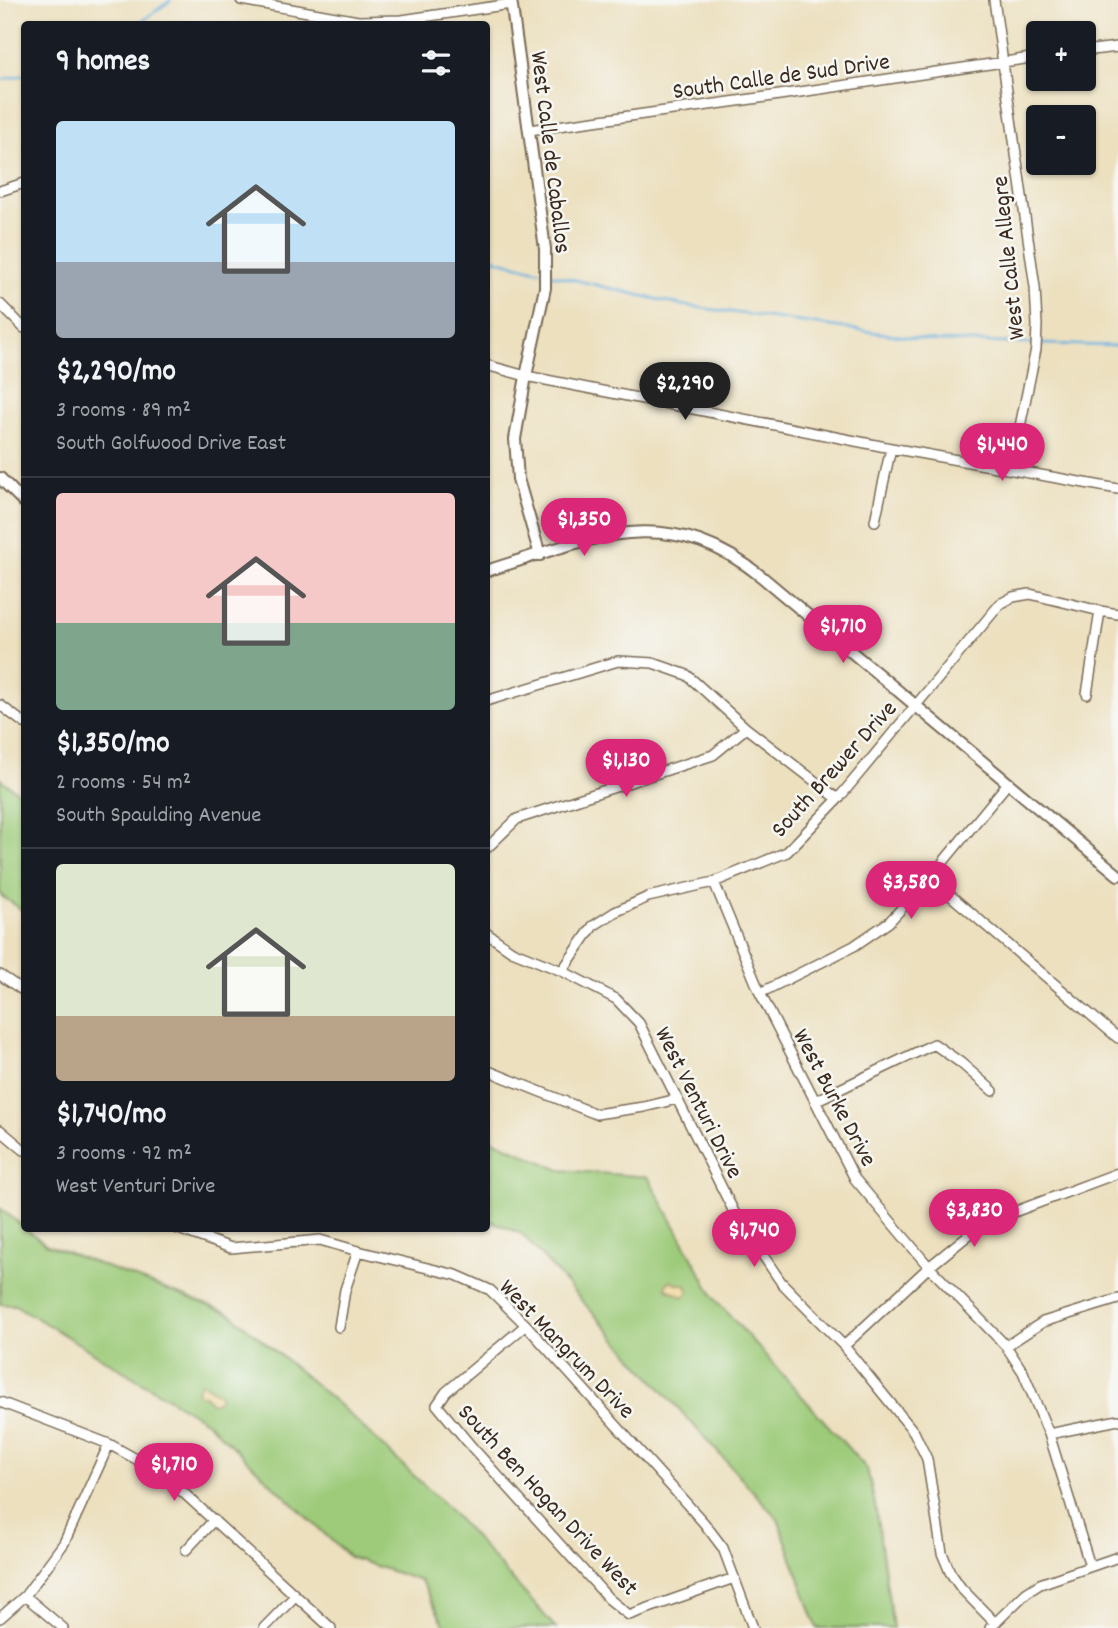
<!DOCTYPE html>
<meta charset="utf-8">
<style>
body{margin:0;font-family:Dekko,sans-serif;background:#242831;color:#f1f3f6;height:100vh;display:flex;flex-direction:column;font-size:26px;white-space:nowrap}
*{box-sizing:border-box;margin:0}
p{font-size:23px;color:#9ea1a6}
.icon{flex:none;width:38px;height:38px;fill:none;stroke:currentColor;stroke-width:2;stroke-linecap:round;stroke-linejoin:round}
.map{position:relative;flex:1;overflow:hidden}
.sheet{position:absolute;left:21px;top:21px;width:469px;height:1211px;display:flex;flex-direction:column;background:#171b24;border-radius:7px;box-shadow:0 2px 5px #0004}
.sheet>*{flex:none}
.buttons{position:absolute;left:1026px;top:21px;display:grid;gap:14px}
.buttons a{display:grid;place-items:center;width:70px;height:70px;border-radius:7px;background:#171b24;box-shadow:0 2px 5px #0004;font-size:35px}
.price{position:absolute;translate:-50% -60px;padding:0 16px;border-radius:24px;background:#db2777;color:#fff;font-size:23px;line-height:46px;filter:drop-shadow(0 2px 4px #0008)}
.price::after{content:'';position:absolute;left:50%;top:42px;width:21px;height:16px;margin-left:-10px;background:inherit;clip-path:polygon(0 0,100% 0,50% 100%)}
.price.selected{background:#222;color:#fff}
ul{padding:0;list-style:none}
li{display:grid;align-content:center;gap:14px;height:371px;padding:0 35px}
li+li{border-top:2px solid #363941}
li span{display:grid;place-items:center;height:217px;border-radius:7px;color:#555}
li>.icon{margin-inline-start:auto}
span .icon{width:126px;height:126px;fill:#fffc;stroke-width:1}
li b{font-size:30px}
h2{display:flex;justify-content:space-between;align-items:center;height:84px;padding:0 35px;font-size:30px}
.map>svg:first-child{display:block}
.green{fill:#9dcb79;stroke:#6c7a4c;stroke-width:2}
.sand{fill:#eeda9e;stroke:#94825e;stroke-width:2}
.lines{fill:none;stroke-linecap:round;stroke-linejoin:round}
.stream{stroke:#66afde;stroke-width:2.5}
.minor-casing{stroke:#796a56;stroke-width:12}
.tertiary-casing{stroke:#796a56;stroke-width:14}
.minor{stroke:#fff;stroke-width:9}
.tertiary{stroke:#fff;stroke-width:10}
.labels{text-anchor:middle;stroke-width:5;stroke-linejoin:round;paint-order:stroke}
.street-label{font-size:24px;fill:#3b2a1e;stroke:#f6f6f2}
</style>
<div class="map">
<svg width="1118" height="1628" viewBox="0 0 1118 1628">
<rect width="100%" height="100%" fill="#f6f6f2"/>
<filter id="ink" filterUnits="userSpaceOnUse"><feTurbulence type="fractalNoise" baseFrequency=".0143" numOctaves="2"/><feDisplacementMap in="SourceGraphic" scale="14" xChannelSelector="R" yChannelSelector="G"/><feConvolveMatrix kernelMatrix="1 2 1 2 8 2 1 2 1" color-interpolation-filters="sRGB"/></filter>
<filter id="wash" filterUnits="userSpaceOnUse"><feTurbulence type="fractalNoise" baseFrequency=".00686" numOctaves="4" result="noise"/><feDisplacementMap in="SourceGraphic" scale="28" xChannelSelector="R" yChannelSelector="G"/><feGaussianBlur stdDeviation="1.57" result="paint"/><feColorMatrix in="noise" values="0 0 0 0 0 0 0 0 0 0 0 0 0 0 0 0 0 1.4 0 .05"/><feComposite in="paint" operator="in"/></filter>
<g filter="url(#wash)">
<rect width="100%" height="100%" fill="#ece0bf"/>
<path class="green" d="M 0,779 L 24,796 L 24,911 L 0,895 Z
M 486,1137 L 560,1170 L 648,1177 L 715,1299 L 867,1469 L 875,1504 L 893,1628 L 817,1628 L 778,1519 L 522,1234 L 487,1219 Z
M 0,1208 L 45,1244 L 231,1314 L 337,1403 L 447,1507 L 556,1628 L 446,1628 L 421,1581 L 349,1557 L 207,1422 L 15,1305 L 0,1304 Z"/>
<path class="sand" d="M 671,1280 L 678,1284 L 685,1284 L 689,1292 L 684,1297 L 667,1289 L 666,1285 Z
M 200,1383 C 205,1384 220,1392 221,1398 L 213,1403 L 210,1402 L 205,1395 L 199,1395 L 197,1390 Z"/>
<g class="lines">
<path class="stream" d="M 138,24 L 171,0
M 0,80 L 24,75
M 486,255 L 501,261 L 540,271
M 550,274 L 681,305 L 936,341 L 1118,346"/>
</g>
</g>
<g filter="url(#ink)">
<g class="lines">
<defs>
<path id="minor" d="M 241,0 L 358,21 L 402,20 L 511,4
M 994,0 L 1035,287 L 1037,325 L 1036,349 L 1011,470
M 1083,51 L 1118,47
M 529,130 L 759,98 L 1038,57
M 0,191 L 24,183
M 0,304 L 24,328
M 486,365 L 526,376 L 891,448 L 1118,489
M 875,521 L 891,448
M 1087,694 L 1100,611
M 486,701 L 618,661 L 653,663 L 687,675 L 746,728 L 838,799
M 0,705 L 24,723
M 486,849 L 517,819 L 713,755 L 746,728
M 930,878 L 1118,1038
M 714,882 L 760,993 L 855,1179 L 929,1267 L 1006,1346 L 1023,1372 L 1049,1434 L 1090,1566
M 486,933 L 512,951 L 562,971 L 616,999 L 639,1023 L 735,1214 L 781,1282 L 844,1346 L 914,1432 L 927,1459 L 942,1553 L 950,1572 L 961,1588 L 995,1623
M 562,971 L 593,926 L 615,912 L 648,897 L 714,882 L 787,852 L 838,799 L 1000,604 L 1013,597 L 1030,594 L 1100,611 L 1118,614
M 0,975 L 24,991
M 760,993 L 854,946 L 889,922 L 930,878 L 1008,783
M 486,1070 L 596,1114 L 644,1107 L 677,1099
M 815,1101 L 934,1044 L 961,1063 L 993,1091
M 0,1130 L 24,1150
M 176,1228 L 231,1248 L 320,1240 L 358,1251 L 456,1275 L 490,1290 L 526,1325 L 704,1523 L 723,1548 L 753,1628
M 526,1325 L 446,1392 L 437,1405 L 471,1446 L 609,1599 L 629,1615 L 734,1578
M 339,1327 L 345,1290 L 358,1251
M 844,1346 L 929,1267 L 982,1224 L 1118,1173
M 1006,1346 L 1043,1322 L 1118,1299
M 0,1402 L 109,1444 L 163,1474 L 331,1628
M 1049,1434 L 1118,1420
M 186,1550 L 214,1520
M 25,1596 L 63,1628
M 0,1618 L 25,1596 L 64,1543 L 109,1444
M 264,1628 L 295,1596
M 990,1628 L 1026,1593 L 1040,1584 L 1118,1557"/>
<path id="tertiary" d="M 511,0 L 545,249 L 545,288 L 526,376 L 515,439 L 518,479 L 540,555
M 0,478 L 24,502
M 486,571 C 590,539 666,500 762,577 L 1118,875"/>
</defs>
<use href="#minor" class="minor-casing"/>
<use href="#tertiary" class="tertiary-casing"/>
<use href="#minor" class="minor"/>
<use href="#tertiary" class="tertiary"/>
</g>
</g>
<g class="labels">
<g class="street-label">
<text transform="translate(781 75) rotate(-8)" y="8">South Calle de Sud Drive</text>
<text transform="translate(552 152) rotate(83)" y="8">West Calle de Caballos</text>
<text transform="translate(1007 258) rotate(-96)" y="8">West Calle Allegre</text>
<text transform="translate(833 768) rotate(-48)" y="8">South Brewer Drive</text>
<text transform="translate(836 1097) rotate(62)" y="8">West Burke Drive</text>
<text transform="translate(700 1102) rotate(63)" y="8">West Venturi Drive</text>
<text transform="translate(568 1348) rotate(46)" y="8">West Mangrum Drive</text>
<text transform="translate(549 1499) rotate(47)" y="8">South Ben Hogan Drive West</text>
</g>
</g>
</svg>
<div class="buttons">
<a>+</a>
<a>−</a>
</div>
<b class="price selected" style="left:685px;top:422px">$2,290</b>
<b class="price" style="left:1002px;top:483px">$1,440</b>
<b class="price" style="left:584px;top:558px">$1,350</b>
<b class="price" style="left:843px;top:665px">$1,710</b>
<b class="price" style="left:626px;top:799px">$1,130</b>
<b class="price" style="left:911px;top:921px">$3,580</b>
<b class="price" style="left:974px;top:1249px">$3,830</b>
<b class="price" style="left:754px;top:1269px">$1,740</b>
<b class="price" style="left:174px;top:1503px">$1,710</b>
<section class="sheet">
<h2>9 homes<svg class="icon" aria-label="filters" viewBox="0 0 24 24"><path d="M4 7h16M4 17h16"/><circle cx="9" cy="7" r="2"/><circle cx="15" cy="17" r="2"/></svg></h2>
<ul>
<li><span style="background:linear-gradient(#bfe0f5 65%,#9aa5b1 0)"><svg class="icon" aria-label="home" viewBox="0 0 24 24"><path d="M3 11l9-7 9 7M6 9v11h12V9"/></svg></span><div><b>$2,290/mo</b><p>3 rooms · 89 m²</p><p>South Golfwood Drive East</p></div></li>
<li><span style="background:linear-gradient(#f6c9c9 60%,#7fa58c 0)"><svg class="icon" aria-label="home" viewBox="0 0 24 24"><path d="M3 11l9-7 9 7M6 9v11h12V9"/></svg></span><div><b>$1,350/mo</b><p>2 rooms · 54 m²</p><p>South Spaulding Avenue</p></div></li>
<li><span style="background:linear-gradient(#dfe7d0 70%,#b9a48a 0)"><svg class="icon" aria-label="home" viewBox="0 0 24 24"><path d="M3 11l9-7 9 7M6 9v11h12V9"/></svg></span><div><b>$1,740/mo</b><p>3 rooms · 92 m²</p><p>West Venturi Drive</p></div></li>
</ul>
</section>
</div>
